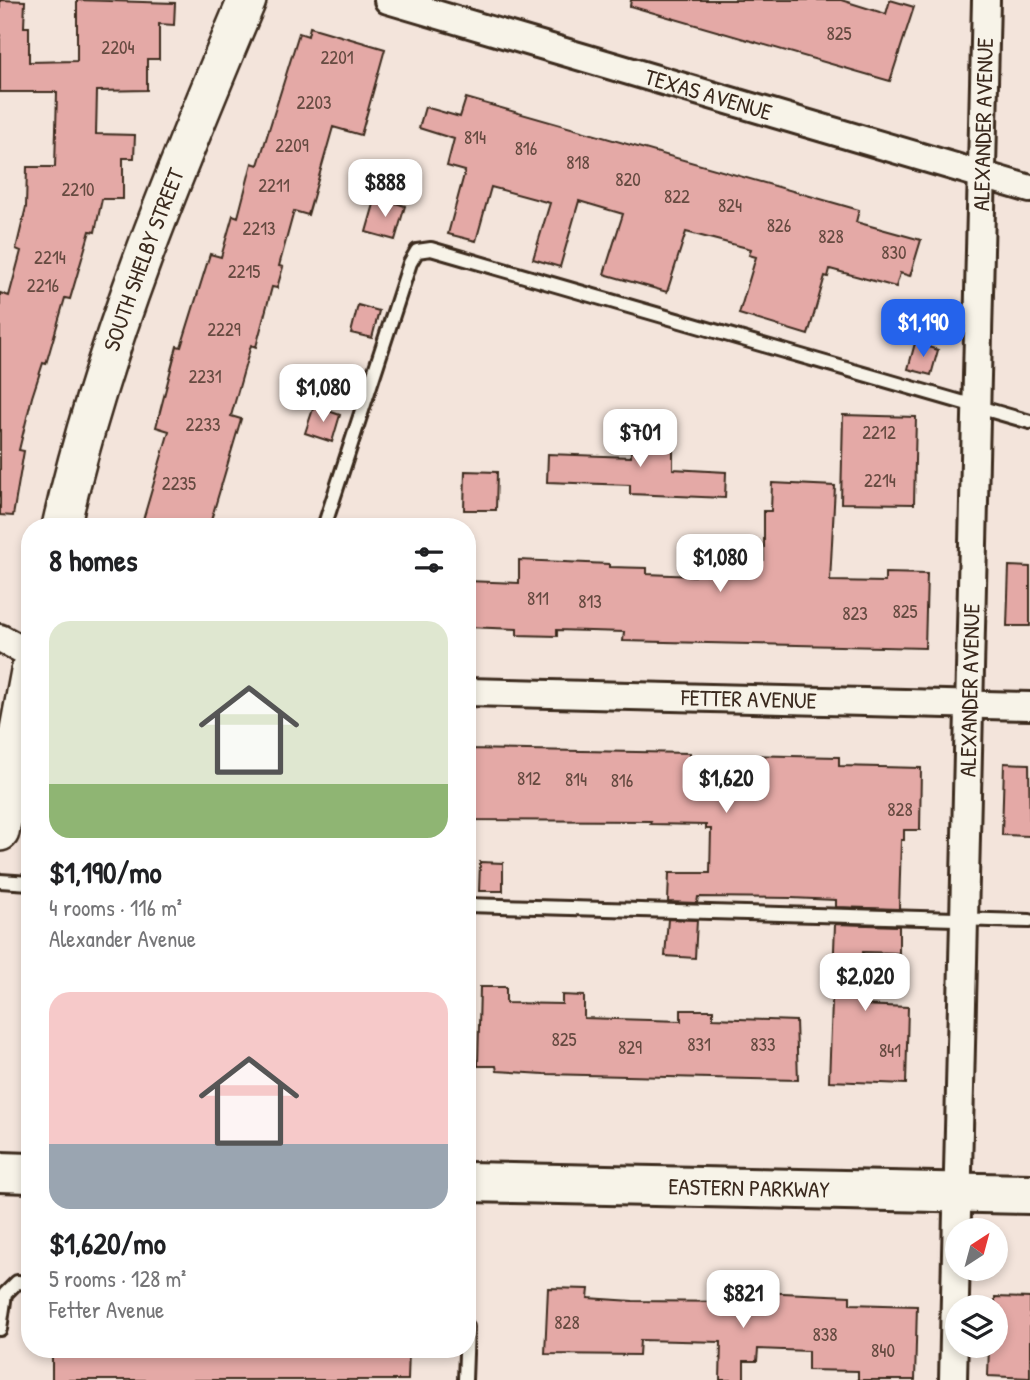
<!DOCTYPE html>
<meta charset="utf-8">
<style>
body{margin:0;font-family:"Patrick Hand",sans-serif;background:#f2f2f2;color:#202124;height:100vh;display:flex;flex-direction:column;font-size:26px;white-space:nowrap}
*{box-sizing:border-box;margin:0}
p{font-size:23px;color:#757577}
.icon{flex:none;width:38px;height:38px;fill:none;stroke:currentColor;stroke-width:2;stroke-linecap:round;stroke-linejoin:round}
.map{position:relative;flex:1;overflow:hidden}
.panel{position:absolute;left:21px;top:518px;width:455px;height:840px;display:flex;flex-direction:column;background:#fff;border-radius:28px;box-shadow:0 4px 10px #0003}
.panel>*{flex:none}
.needle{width:46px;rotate:36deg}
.controls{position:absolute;left:945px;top:1218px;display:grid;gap:14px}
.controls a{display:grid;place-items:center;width:63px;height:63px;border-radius:50%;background:#fff;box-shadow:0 4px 10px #0003;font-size:35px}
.price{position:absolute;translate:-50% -60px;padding:0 16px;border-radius:14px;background:#fff;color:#222;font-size:23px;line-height:46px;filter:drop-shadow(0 2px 4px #0008)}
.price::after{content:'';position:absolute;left:50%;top:42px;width:21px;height:16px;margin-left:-10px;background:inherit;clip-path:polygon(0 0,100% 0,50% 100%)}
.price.current{background:#2563eb;color:#fff}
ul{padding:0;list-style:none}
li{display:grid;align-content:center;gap:14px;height:371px;padding:0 28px}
li span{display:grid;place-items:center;height:217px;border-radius:21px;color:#555}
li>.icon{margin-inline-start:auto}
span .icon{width:126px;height:126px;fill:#fffc;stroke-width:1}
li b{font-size:30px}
h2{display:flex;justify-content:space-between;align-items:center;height:84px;padding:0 28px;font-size:30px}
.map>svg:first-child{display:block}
.building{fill:#e4a9a6;stroke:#3b2a1e;stroke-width:2}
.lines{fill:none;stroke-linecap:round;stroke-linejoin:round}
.lane-casing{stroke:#3b2a1e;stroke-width:18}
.street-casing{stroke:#3b2a1e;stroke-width:32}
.secondary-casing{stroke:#3b2a1e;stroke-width:42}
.primary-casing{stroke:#3b2a1e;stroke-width:44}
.lane{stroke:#f7f3e8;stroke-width:12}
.street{stroke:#f7f3e8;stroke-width:26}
.secondary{stroke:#f7f3e8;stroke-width:37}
.primary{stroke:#f7f3e8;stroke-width:38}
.labels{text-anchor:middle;stroke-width:7;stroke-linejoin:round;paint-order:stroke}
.number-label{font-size:19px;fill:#654a40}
.street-label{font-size:23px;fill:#3b2a1e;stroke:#f7f3e8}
</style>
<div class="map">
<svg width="1030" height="1380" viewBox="0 0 1030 1380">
<rect width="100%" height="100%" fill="#f3e4db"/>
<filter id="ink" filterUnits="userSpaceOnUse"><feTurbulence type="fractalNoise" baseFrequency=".0143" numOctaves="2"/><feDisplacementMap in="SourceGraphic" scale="14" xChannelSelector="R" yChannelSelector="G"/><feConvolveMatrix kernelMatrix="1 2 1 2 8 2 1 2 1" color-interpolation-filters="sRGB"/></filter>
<g filter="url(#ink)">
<path class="building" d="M 0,0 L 25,1 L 24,27 L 29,27 L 29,62 L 77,61 L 77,0 L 175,3 L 174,25 L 159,24 L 159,59 L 147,59 L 147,90 L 97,91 L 96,134 L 135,135 L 134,158 L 123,158 L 123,199 L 102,199 L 95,232 L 90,231 L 70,299 L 65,298 L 46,364 L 43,363 L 32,397 L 19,450 L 24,451 L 13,516 L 0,515 L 0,293 L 9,296 L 21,251 L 16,249 L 26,207 L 27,167 L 55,167 L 57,92 L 0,92 Z
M 631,0 L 841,0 L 886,14 L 890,0 L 914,7 L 890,81 L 630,6 Z
M 310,27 L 385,49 L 361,135 L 333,127 L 308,215 L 294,211 L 279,266 L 283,267 L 277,288 L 272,287 L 256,347 L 251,345 L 231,416 L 241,419 L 209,527 L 141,527 L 169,431 L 156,427 L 177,346 L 181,347 L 210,254 L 221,257 L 233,215 L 238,217 L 252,163 L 258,165 L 299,33 L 308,36 Z
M 466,98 L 859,210 L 856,222 L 921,240 L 910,276 L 900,273 L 896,287 L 830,269 L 828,277 L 825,276 L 808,335 L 739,314 L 756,257 L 749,255 L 751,249 L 686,232 L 667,292 L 604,274 L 623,214 L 579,201 L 560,267 L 533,259 L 550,203 L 491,187 L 476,241 L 448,234 L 465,171 L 447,166 L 454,139 L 419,128 L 425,107 L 460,117 Z
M 376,197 L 405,206 L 395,240 L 366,232 Z
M 358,305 L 379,311 L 372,338 L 351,333 Z
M 915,343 L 938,350 L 931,375 L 908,369 Z
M 314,406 L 340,415 L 332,442 L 305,433 Z
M 843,415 L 916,417 L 914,504 L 841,503 Z
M 631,426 L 673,426 L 673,469 L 726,472 L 725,498 L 630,494 L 630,485 L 547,482 L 548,454 L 631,457 Z
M 465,471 L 497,472 L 496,510 L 464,510 Z
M 772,483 L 835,486 L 830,581 L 885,582 L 885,573 L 927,574 L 925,648 L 623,641 L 624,632 L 557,630 L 557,636 L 517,635 L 517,629 L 467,627 L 467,581 L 519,583 L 519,560 L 609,564 L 609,567 L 647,568 L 647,574 L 695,576 L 695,570 L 749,570 L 749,560 L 764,560 L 764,511 L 771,511 Z
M 1009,566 L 1030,567 L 1030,626 L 1007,626 Z
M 467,749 L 690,753 L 690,757 L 748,759 L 748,755 L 839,757 L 839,766 L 921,768 L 920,830 L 904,830 L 904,840 L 901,840 L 899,909 L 836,907 L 836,900 L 791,898 L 698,897 L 697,903 L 668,902 L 669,873 L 710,873 L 711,829 L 706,829 L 706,825 L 650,824 L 651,821 L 467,820 Z
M 1004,763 L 1029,764 L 1030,836 L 1002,835 Z
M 480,862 L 503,863 L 503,891 L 479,891 Z
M 668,919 L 697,920 L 695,958 L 665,956 Z
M 835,924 L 899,926 L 899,953 L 863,952 L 861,1005 L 908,1007 L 906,1084 L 829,1081 Z
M 480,987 L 506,987 L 506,1003 L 562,1004 L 562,995 L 584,996 L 584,1018 L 681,1021 L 681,1010 L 713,1010 L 713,1018 L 796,1021 L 798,1080 L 544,1074 L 497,1071 L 496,1066 L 478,1066 Z
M 548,1288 L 589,1289 L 588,1298 L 633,1301 L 736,1302 L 737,1291 L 850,1296 L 850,1304 L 917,1306 L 915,1380 L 858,1380 L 858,1371 L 808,1370 L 808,1351 L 758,1349 L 757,1361 L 744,1361 L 744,1380 L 720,1380 L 721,1342 L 640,1340 L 639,1355 L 545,1354 Z
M 995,1297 L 1030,1298 L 1030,1378 L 988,1376 L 989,1346 L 996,1346 Z
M 52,1349 L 409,1349 L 408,1380 L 52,1380 Z"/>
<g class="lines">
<defs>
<path id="lane" d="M 324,527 L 410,263 L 417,251 L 431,249 L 1030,422
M 0,881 L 30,883
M 467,905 L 1030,921
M 0,1329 L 5,1294 L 17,1282 L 30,1283
M 465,1380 L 467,1327"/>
<g id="street">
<path id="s1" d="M 388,0 L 1030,189"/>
<path d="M 0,638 L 30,654"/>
<path id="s2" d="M 467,692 L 1030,706"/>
<path id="s3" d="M 953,1380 L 986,0"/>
</g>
<g id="secondary">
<path id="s4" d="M 61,527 C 102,345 175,171 247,0"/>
<path d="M 0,832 L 30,671"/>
</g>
<g id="primary">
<path d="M 0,1172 L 30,1173"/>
<path id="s5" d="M 467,1182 L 1030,1194"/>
</g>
</defs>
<use href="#lane" class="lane-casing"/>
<use href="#street" class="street-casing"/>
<use href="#secondary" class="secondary-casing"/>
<use href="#primary" class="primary-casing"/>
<use href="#lane" class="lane"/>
<use href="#street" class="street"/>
<use href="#secondary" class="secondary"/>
<use href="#primary" class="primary"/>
</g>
</g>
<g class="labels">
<g class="number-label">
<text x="839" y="40">825</text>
<text x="118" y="54">2204</text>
<text x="337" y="64">2201</text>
<text x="314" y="109">2203</text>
<text x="475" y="144">814</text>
<text x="292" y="152">2209</text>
<text x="526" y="155">816</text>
<text x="578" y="169">818</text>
<text x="628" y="186">820</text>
<text x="274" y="192">2211</text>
<text x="78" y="196">2210</text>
<text x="677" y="203">822</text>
<text x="730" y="212">824</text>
<text x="779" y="232">826</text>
<text x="259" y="235">2213</text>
<text x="831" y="243">828</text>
<text x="894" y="259">830</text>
<text x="50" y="264">2214</text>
<text x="244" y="278">2215</text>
<text x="43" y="292">2216</text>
<text x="224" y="336">2229</text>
<text x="205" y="383">2231</text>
<text x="203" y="431">2233</text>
<text x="879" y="439">2212</text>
<text x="880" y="487">2214</text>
<text x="179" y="490">2235</text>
<text x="538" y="605">811</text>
<text x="590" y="608">813</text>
<text x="905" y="618">825</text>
<text x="855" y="620">823</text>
<text x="529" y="785">812</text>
<text x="576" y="786">814</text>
<text x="622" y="787">816</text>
<text x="900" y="816">828</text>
<text x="564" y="1046">825</text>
<text x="699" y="1051">831</text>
<text x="763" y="1051">833</text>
<text x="630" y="1054">829</text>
<text x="890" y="1057">841</text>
<text x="567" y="1329">828</text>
<text x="825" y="1341">838</text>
<text x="883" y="1357">840</text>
</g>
<g class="street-label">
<text dy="8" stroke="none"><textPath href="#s1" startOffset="334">TEXAS AVENUE</textPath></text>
<text dy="8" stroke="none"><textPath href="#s3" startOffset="1256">ALEXANDER AVENUE</textPath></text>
<text dy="8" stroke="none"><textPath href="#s4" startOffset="280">SOUTH SHELBY STREET</textPath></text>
<text dy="8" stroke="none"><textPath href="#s3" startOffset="690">ALEXANDER AVENUE</textPath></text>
<text dy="8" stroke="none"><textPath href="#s2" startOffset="282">FETTER AVENUE</textPath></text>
<text dy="8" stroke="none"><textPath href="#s5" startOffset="282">EASTERN PARKWAY</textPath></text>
</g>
</g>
</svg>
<div class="controls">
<a><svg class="needle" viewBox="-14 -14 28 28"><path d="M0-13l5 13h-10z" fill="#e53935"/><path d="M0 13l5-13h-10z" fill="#757577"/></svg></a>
<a><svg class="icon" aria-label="layers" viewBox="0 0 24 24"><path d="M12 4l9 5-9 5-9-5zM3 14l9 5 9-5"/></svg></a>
</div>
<b class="price" style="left:385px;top:219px">$888</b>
<b class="price current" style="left:923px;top:359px">$1,190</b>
<b class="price" style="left:323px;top:424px">$1,080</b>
<b class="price" style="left:640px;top:469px">$701</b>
<b class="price" style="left:720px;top:594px">$1,080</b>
<b class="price" style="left:726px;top:815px">$1,620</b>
<b class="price" style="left:865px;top:1013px">$2,020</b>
<b class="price" style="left:743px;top:1330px">$821</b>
<section class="panel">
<h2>8 homes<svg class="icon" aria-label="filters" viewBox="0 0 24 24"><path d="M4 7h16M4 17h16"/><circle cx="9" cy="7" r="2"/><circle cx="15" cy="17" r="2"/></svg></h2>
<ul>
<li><span style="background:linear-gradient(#dfe7d0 75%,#8fb573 0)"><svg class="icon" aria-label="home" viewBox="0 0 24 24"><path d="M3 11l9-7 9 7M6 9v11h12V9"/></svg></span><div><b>$1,190/mo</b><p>4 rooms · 116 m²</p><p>Alexander Avenue</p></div></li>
<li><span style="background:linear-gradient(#f6c9c9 70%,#9aa5b1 0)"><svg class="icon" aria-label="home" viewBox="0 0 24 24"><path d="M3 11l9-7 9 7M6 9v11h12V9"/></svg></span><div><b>$1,620/mo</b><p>5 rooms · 128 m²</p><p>Fetter Avenue</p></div></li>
</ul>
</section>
</div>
